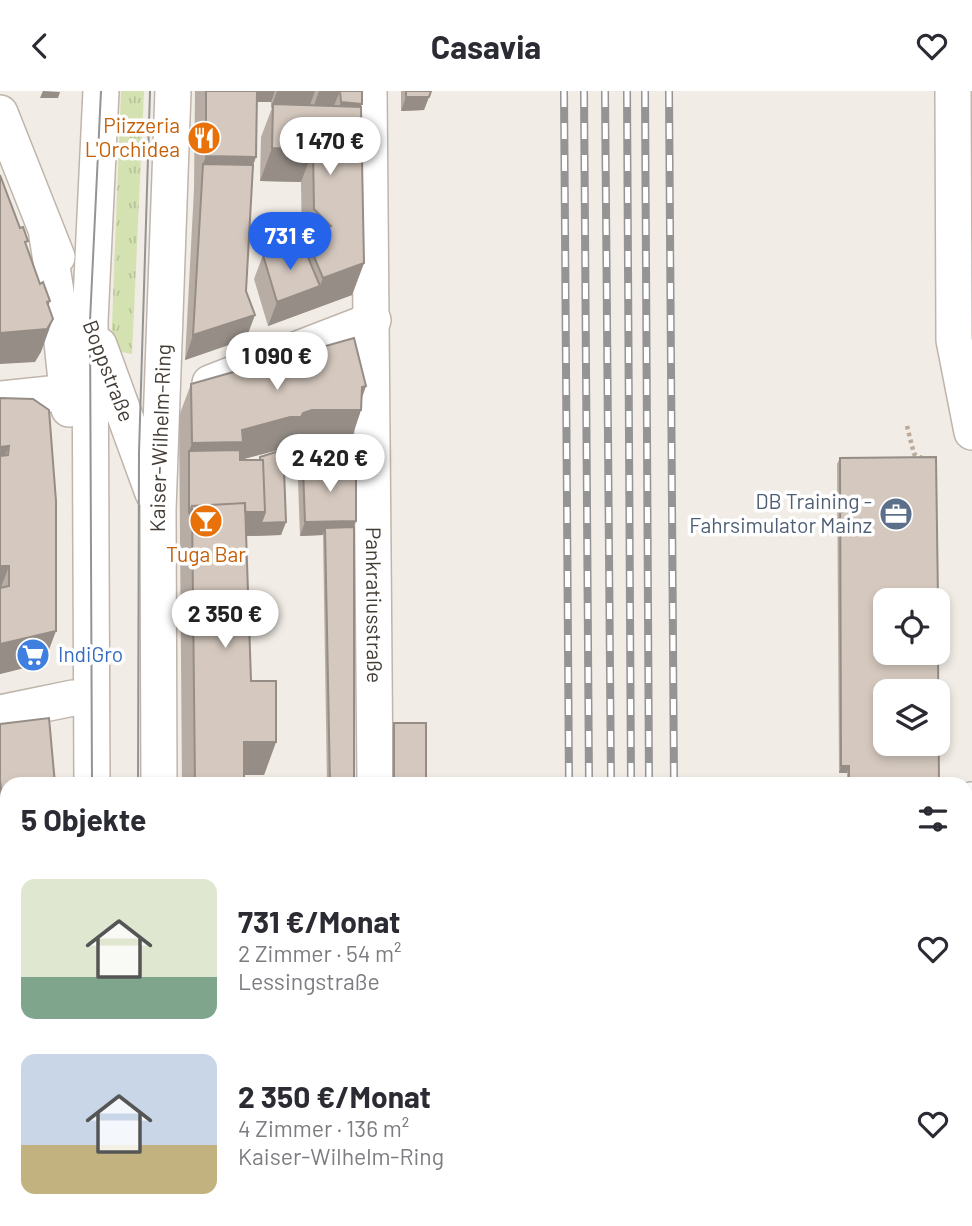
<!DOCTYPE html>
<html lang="de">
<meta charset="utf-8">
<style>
body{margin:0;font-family:Barlow,sans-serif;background:#f2f2f3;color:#2b2b33;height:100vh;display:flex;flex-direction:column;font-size:26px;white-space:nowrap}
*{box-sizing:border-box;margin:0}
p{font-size:23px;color:#7c7c81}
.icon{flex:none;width:38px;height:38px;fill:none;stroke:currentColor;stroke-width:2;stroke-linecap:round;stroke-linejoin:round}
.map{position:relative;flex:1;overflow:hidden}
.sheet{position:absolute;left:0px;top:686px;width:973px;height:450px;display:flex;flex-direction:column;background:#fff;border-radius:21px 21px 0 0;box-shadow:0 4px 10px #0003}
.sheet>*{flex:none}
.buttons{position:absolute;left:873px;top:497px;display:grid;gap:14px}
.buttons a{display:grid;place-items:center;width:77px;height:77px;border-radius:14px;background:#fff;box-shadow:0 4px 10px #0003;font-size:35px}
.price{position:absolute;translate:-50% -60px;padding:0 16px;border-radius:24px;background:#fff;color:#222;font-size:23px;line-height:46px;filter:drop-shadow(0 2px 4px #0008)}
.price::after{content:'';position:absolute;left:50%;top:42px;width:21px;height:16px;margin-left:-10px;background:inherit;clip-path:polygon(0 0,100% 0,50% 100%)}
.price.selected{background:#2563eb;color:#fff}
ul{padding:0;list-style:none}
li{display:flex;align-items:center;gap:21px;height:175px;padding:0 21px}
li span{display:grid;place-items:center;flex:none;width:196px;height:140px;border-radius:14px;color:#555}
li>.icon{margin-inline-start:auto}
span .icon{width:84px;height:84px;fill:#fffc;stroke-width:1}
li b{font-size:30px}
h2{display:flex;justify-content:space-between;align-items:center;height:84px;padding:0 21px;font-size:30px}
header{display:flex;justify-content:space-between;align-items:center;height:91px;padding:0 21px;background:#fff;font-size:32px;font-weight:700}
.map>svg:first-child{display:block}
.grass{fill:url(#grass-tufts)}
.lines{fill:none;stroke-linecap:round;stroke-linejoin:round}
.minor-casing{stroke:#bfb5ac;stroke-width:38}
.path{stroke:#bcab9b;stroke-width:4.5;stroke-dasharray:3.5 3.5;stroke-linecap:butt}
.minor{stroke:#fff;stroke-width:35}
.tram{stroke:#949494;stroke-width:2}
.rail-casing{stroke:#949494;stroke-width:8}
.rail{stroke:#fff;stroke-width:5;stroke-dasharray:16;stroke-linecap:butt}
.wall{fill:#b7ada4}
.shaded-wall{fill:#958d86}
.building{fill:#d5c9bf;stroke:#958d86;stroke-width:2;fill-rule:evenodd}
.labels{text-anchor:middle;stroke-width:7;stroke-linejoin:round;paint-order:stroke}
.food-label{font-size:21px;fill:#c56008;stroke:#fff;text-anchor:end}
.street-label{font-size:21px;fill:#433c35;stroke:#fff}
.service-label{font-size:21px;fill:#4e5e75;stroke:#fff;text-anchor:end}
.shop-label{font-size:21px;fill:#366cbe;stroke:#fff;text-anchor:start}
</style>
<header><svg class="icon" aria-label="back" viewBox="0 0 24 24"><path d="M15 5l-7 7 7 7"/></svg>Casavia<svg class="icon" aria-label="heart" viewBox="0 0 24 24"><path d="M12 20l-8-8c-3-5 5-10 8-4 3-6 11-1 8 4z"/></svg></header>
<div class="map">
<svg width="972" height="1135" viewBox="0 0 972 1135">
<defs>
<pattern id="grass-tufts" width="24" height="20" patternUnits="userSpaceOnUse" patternTransform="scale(1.75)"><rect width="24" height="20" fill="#d4e2b1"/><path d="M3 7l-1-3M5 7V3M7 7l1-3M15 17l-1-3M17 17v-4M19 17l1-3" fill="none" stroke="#b7c399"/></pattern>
</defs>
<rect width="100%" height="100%" fill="#f1ece5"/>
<path class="grass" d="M 121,0 L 144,0 L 132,263 L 111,259 Z"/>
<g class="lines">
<defs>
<g id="minor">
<path id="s1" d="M 369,0 L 375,693"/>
<path d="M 953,0 L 954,249 L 972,341"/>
<path d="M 0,22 L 57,166"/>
<path d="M 47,145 L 58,213 L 69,318"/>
<path d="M 99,254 L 153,402"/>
<path d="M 210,292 L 373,229"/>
<path d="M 0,308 L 69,301"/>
<path d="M 0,622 L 73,607"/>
<path d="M 92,693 L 90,230 L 101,0"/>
<path id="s2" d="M 159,693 L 158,419 L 173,0"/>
<path d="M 972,709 L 972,1102"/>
<path d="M 0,933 L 7,932"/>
<path d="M 139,1129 L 139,1135"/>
<path d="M 378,1129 L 378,1135"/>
<path d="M 79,1135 L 79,1129"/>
</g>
</defs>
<use href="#minor" class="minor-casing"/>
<path class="path" d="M 907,335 L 914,363 L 922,367"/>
<use href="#minor" class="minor"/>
<path class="tram" d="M 92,693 L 90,230 L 101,0
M 138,693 L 139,361 L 150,0
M 95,1129 L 95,1135
M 139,1129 L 139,1135"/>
<defs>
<path id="rail" d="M 564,0 L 569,693
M 584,0 L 589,693
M 605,0 L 611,693
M 627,0 L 631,693
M 645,0 L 649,693
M 669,0 L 674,693
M 572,1129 L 572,1135
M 594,1129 L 595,1135
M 614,1129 L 614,1135
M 634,1129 L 634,1135
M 651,1129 L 651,1135
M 677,1129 L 677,1135"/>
</defs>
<use href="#rail" class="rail-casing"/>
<use href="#rail" class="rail"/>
</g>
<path class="wall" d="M 195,0 L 362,0 L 361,16 L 364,172 L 352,204 L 268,235 L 254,188 L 263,164 L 302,152 L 301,91 L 260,90 L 261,46 L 272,17 L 271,17 L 271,11 L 257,11 L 256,66 L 253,74 L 246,200 L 246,248 L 185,269 L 194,98 Z
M 401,0 L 431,0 L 424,19 L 401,20 Z
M 191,293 L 366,295 L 362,307 L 361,319 L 350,352 L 300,351 L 291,354 L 289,359 L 278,359 L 240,369 L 259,369 L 260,366 L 286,431 L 281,444 L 246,445 L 251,590 L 276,651 L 264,684 L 244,684 L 244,693 L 182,693 L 179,325 Z
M 0,307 L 44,572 L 0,583 Z
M 840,367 L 939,693 L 847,693 L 847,682 L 839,682 L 837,373 Z
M 303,377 L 356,430 L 354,436 L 354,693 L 327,693 L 323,444 L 300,445 L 298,390 Z
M 394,632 L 426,693 L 392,693 L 392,638 Z
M 0,633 L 7,693 L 7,884 L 0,885 Z
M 7,1028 L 7,1129 L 60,1135 L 0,1135 L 0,1047 Z
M 188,1129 L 258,1129 L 258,1135 L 188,1135 Z
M 315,1129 L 374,1129 L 374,1135 L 316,1135 Z"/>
<path class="shaded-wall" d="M 43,0 L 60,1 L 58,7 L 40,7 Z
M 249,0 L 275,0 L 271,11 L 245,11 Z
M 277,0 L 315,0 L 309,17 L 273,13 L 271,17 Z
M 319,0 L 340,0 L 331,22 L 311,23 Z
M 406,6 L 429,6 L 424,19 L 401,20 Z
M 341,11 L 362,13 L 353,37 L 332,36 Z
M 272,57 L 313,59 L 301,91 L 260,90 Z
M 206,65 L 256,66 L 244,98 L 203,73 Z
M 364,172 L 352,204 L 268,235 L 277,211 L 320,195 L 323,187 Z
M 50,210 L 40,239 L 53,228 L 41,261 L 35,271 L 0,273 L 0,242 Z
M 255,224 L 246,248 L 185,269 L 193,244 Z
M 366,295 L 357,319 L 361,319 L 350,352 L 300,351 L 291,354 L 289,359 L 278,359 L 236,370 L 189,360 L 180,384 L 192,352 L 242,339 L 303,322 L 362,296 Z
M 9,355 L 0,378 L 0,356 Z
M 265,421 L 286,431 L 281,444 L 192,447 L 192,423 Z
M 356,430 L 351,443 L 325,437 L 323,444 L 300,445 L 305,431 Z
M 0,475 L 9,475 L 0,499 Z
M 56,540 L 44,572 L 0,583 L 0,553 Z
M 244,651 L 276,651 L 264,684 L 232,684 Z
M 841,675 L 849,675 L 847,682 L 839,682 Z
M 7,853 L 7,884 L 0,885 L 0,855 Z
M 7,989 L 7,1019 L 0,1020 L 0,990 Z"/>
<path class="building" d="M 206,0 L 257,0 L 256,66 L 206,65 Z
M 340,0 L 362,0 L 362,13 L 341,11 Z
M 406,0 L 431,0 L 429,6 L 406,6 Z
M 273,13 L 361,16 L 364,172 L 323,187 L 305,144 L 331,135 L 314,118 L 313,59 L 272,57 Z
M 203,73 L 253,74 L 246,200 L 255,224 L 193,244 Z
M 0,84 L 20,137 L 23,136 L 28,150 L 25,151 L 40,193 L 43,191 L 50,210 L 47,211 L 53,228 L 47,238 L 0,242 Z
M 302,152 L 320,195 L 277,211 L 263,164 Z
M 354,247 L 366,295 L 362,296 L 361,319 L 312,319 L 303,322 L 301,326 L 290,326 L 242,339 L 243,351 L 192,352 L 191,293 Z
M 0,307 L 33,308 L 49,319 L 56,410 L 56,540 L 0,553 L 0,497 L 9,495 L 9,475 L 0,475 L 0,365 L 8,364 L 9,355 L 0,356 Z
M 240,359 L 240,369 L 263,369 L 265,421 L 245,421 L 245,412 L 192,415 L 189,423 L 189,360 Z
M 279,360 L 284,379 L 286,431 L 261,432 L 265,421 L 263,369 L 260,369 L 260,366 Z
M 936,366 L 938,509 L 886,509 L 886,562 L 938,562 L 939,693 L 849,693 L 849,675 L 841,675 L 840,367 ZM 886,600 L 938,600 L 938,653 L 886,653 Z
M 356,375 L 356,430 L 305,431 L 303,377 Z
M 245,412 L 251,590 L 276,590 L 276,651 L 244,651 L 244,693 L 195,693 L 192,415 Z
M 354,436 L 354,693 L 330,693 L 325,437 Z
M 49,627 L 55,693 L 7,693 L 7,748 L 0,689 L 0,633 Z
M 394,632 L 426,632 L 426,693 L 394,693 Z
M 7,804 L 7,853 L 0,855 L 0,805 Z
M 7,947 L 7,989 L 0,990 L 0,949 Z
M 7,1129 L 60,1129 L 60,1135 L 7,1135 Z
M 201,1129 L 258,1129 L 258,1135 L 201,1135 Z
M 328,1129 L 374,1129 L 374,1135 L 329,1135 Z
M 844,1129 L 942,1129 L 942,1135 L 844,1135 Z"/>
<defs>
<symbol id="restaurant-disc" viewBox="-11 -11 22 22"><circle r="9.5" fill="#e8710a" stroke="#fff"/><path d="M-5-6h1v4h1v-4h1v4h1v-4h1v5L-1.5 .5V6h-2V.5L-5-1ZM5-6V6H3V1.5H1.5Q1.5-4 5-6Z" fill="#fff"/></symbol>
<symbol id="office-disc" viewBox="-11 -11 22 22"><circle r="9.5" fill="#5c6f8a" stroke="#fff"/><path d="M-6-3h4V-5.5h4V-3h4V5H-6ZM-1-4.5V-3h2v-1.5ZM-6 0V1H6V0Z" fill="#fff"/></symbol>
<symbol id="bar-disc" viewBox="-11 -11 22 22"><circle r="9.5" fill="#e8710a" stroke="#fff"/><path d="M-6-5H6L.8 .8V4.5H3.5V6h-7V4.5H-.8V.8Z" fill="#fff"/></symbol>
<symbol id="supermarket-disc" viewBox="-11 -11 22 22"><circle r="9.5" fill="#3f7fe0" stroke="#fff"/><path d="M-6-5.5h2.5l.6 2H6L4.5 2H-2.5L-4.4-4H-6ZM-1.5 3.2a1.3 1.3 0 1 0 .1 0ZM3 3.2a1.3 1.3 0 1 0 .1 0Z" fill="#fff"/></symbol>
</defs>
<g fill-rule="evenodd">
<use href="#restaurant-disc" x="185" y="28" width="38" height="38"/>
<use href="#office-disc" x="877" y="404" width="38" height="38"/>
<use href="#bar-disc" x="187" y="411" width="38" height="38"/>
<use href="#supermarket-disc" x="14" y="545" width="38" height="38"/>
</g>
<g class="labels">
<g class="food-label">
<text x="180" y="42">Piizzeria<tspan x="180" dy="24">L'Orchidea</tspan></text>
<text x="206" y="471" text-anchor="middle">Tuga Bar</text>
</g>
<g class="street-label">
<text transform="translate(108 280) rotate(69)" y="7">Boppstraße</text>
<text dy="7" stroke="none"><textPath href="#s2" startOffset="346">Kaiser-Wilhelm-Ring</textPath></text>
<text dy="7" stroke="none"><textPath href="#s1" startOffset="514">Pankratiusstraße</textPath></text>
</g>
<g class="service-label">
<text x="872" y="418">DB Training -<tspan x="872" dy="24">Fahrsimulator Mainz</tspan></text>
</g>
<g class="shop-label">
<text x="58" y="571">IndiGro</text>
</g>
</g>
</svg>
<div class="buttons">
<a><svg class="icon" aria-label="locate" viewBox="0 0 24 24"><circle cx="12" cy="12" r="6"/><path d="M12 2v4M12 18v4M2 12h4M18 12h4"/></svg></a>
<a><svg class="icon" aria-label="layers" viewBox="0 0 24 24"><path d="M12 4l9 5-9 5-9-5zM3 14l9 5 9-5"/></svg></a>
</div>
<b class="price" style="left:330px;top:86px">1 470 €</b>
<b class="price selected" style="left:290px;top:181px">731 €</b>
<b class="price" style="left:277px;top:301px">1 090 €</b>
<b class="price" style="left:330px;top:403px">2 420 €</b>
<b class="price" style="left:225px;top:559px">2 350 €</b>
<section class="sheet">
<h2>5 Objekte<svg class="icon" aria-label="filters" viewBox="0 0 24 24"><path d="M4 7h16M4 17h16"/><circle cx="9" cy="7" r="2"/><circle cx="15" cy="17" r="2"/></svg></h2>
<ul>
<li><span style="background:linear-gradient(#dfe7d0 70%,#7fa58c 0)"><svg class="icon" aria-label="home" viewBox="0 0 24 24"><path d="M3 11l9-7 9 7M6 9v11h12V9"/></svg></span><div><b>731 €/Monat</b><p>2 Zimmer · 54 m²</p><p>Lessingstraße</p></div><svg class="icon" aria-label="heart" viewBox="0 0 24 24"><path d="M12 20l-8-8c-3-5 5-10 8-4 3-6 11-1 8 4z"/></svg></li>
<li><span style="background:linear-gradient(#c9d6e8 65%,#c2b280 0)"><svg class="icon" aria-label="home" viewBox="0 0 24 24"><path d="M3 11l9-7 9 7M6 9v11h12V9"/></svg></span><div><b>2 350 €/Monat</b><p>4 Zimmer · 136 m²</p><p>Kaiser-Wilhelm-Ring</p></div><svg class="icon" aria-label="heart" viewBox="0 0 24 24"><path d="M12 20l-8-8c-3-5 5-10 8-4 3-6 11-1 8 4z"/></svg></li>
</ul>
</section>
</div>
